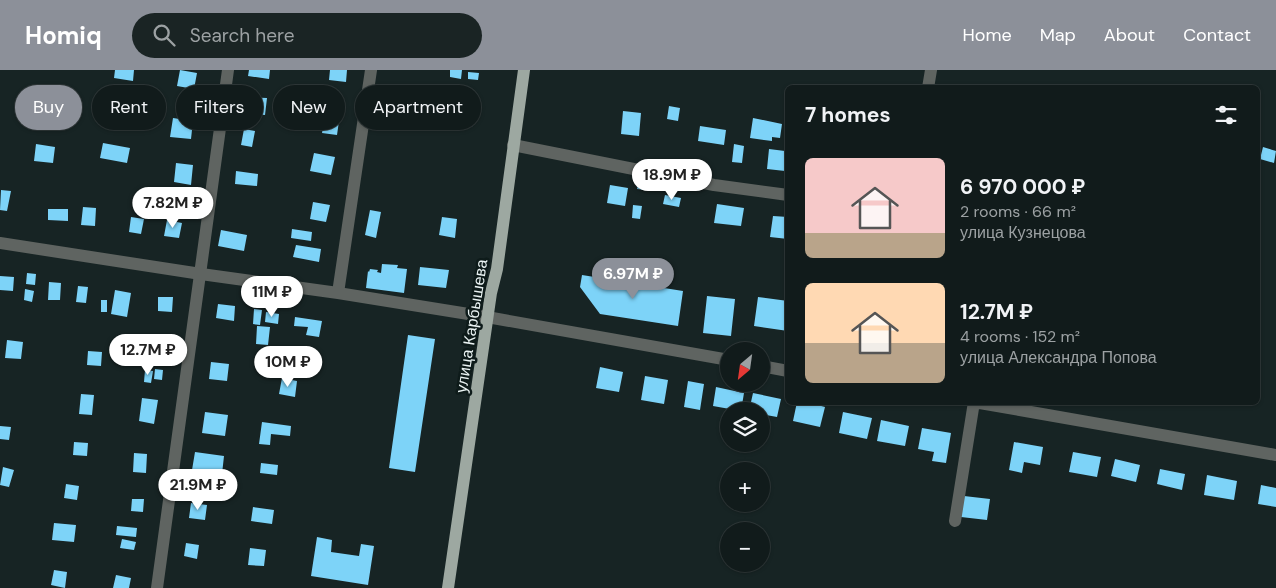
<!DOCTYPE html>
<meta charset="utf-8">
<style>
body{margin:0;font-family:"DM Sans",sans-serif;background:#1a2424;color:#f1f3f6;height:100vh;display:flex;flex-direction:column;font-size:19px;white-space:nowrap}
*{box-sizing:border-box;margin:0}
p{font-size:16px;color:#9ca1a3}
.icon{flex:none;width:28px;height:28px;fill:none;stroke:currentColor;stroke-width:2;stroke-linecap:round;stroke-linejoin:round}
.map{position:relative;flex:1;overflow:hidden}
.drawer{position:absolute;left:785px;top:15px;width:475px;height:320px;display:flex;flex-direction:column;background:#111b1b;border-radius:8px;box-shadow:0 1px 4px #0004,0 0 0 1px #30393a}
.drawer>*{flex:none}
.hud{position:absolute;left:15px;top:15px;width:475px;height:45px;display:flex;gap:10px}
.needle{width:32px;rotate:209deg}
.tools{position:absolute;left:720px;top:272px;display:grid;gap:10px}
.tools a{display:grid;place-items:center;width:50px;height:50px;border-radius:50%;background:#111b1b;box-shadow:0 1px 4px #0004,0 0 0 1px #30393a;font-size:25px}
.price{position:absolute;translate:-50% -42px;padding:0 11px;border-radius:18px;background:#fff;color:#222;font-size:16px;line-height:32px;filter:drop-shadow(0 1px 2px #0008)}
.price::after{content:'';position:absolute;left:50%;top:30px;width:15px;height:11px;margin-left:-8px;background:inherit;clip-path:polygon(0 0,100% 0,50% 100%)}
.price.active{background:#8c9099;color:#fff}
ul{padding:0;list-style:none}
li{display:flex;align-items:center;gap:15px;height:125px;padding:0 20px}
li span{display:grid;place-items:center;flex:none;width:140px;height:100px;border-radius:8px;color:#555}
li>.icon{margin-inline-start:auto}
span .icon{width:60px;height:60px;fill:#fffc;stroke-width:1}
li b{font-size:21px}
h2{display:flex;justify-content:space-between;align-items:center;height:60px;padding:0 20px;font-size:21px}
.chip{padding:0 18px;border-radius:22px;background:#111b1b;box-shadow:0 1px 4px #0004,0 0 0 1px #30393a;font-size:18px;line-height:45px}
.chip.active{background:#8c9099;color:#fff}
header{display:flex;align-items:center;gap:30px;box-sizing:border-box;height:70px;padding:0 25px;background:#8c9099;color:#fff}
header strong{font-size:24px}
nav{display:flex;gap:28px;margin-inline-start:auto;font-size:18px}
.search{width:350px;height:45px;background:#1a2424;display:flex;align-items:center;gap:12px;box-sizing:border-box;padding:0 18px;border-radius:28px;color:#9ca1a3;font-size:19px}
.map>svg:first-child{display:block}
.building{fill:#7dd3f8}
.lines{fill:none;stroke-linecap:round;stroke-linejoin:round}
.minor{stroke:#5f6461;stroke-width:12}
.major{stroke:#9da8a1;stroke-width:12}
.labels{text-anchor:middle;stroke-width:5;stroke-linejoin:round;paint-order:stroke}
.street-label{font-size:16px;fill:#eaf3f3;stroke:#0e1b1a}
</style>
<header>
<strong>Homiq</strong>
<div class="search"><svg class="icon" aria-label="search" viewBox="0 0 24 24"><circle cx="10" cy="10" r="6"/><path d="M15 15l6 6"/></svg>Search here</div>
<nav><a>Home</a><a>Map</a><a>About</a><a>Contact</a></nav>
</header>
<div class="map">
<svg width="1276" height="518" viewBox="0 0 1276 518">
<rect width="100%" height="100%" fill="#172424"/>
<path class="building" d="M 115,0 L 134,0 L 133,11 L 114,8 Z
M 180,0 L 197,3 L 194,19 L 177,16 Z
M 249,0 L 270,0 L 269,9 L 248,6 Z
M 330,0 L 347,0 L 346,12 L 329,10 Z
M 450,0 L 462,0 L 461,9 L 450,7 Z
M 468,2 L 479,3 L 478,10 L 468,9 Z
M 119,26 L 135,28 L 132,49 L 116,47 Z
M 246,27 L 267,28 L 265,45 L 245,43 Z
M 44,29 L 62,32 L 60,48 L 41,45 Z
M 451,35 L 475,38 L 472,57 L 448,54 Z
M 669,36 L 680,38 L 678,51 L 667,49 Z
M 326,41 L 340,44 L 337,65 L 322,63 Z
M 623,41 L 641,43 L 639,66 L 621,64 Z
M 173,48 L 193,51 L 191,69 L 170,67 Z
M 753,48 L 782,54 L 780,68 L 772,67 L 772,71 L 750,68 Z
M 700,56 L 726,60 L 724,75 L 698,71 Z
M 244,59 L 255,61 L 252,77 L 241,75 Z
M 103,73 L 130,78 L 127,93 L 100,88 Z
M 36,74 L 55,77 L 53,93 L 34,91 Z
M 734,74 L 744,76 L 742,93 L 732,92 Z
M 1263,77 L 1276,81 L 1274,93 L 1260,89 Z
M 769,79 L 785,81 L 785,101 L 767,99 Z
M 314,83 L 335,87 L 331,105 L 310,101 Z
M 176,93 L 193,95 L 191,115 L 174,112 Z
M 236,101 L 258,104 L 257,116 L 235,114 Z
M 639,110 L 648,111 L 646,120 L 637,119 Z
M 610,115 L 628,118 L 625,136 L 607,133 Z
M 1,120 L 11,121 L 7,141 L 0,140 Z
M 665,125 L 681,128 L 679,137 L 663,134 Z
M 313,132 L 330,135 L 326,152 L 310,149 Z
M 717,134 L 744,138 L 741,156 L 714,153 Z
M 633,135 L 642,136 L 640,149 L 632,148 Z
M 83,137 L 96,138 L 95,156 L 81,155 Z
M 48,139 L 68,139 L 68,151 L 48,150 Z
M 370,140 L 381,142 L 376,168 L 365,165 Z
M 773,146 L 788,147 L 788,169 L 770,167 Z
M 131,147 L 144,149 L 141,164 L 129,162 Z
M 442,147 L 457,149 L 455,168 L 439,165 Z
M 167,150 L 182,153 L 179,168 L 164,166 Z
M 292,159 L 312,162 L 311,171 L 291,168 Z
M 221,160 L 247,165 L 244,181 L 218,176 Z
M 296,175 L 321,179 L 319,192 L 293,187 Z
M 382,194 L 398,195 L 397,198 L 407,199 L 404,223 L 366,218 L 368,201 L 369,202 L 370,199 L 378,200 L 377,202 L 381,203 Z
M 420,197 L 449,200 L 446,218 L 418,215 Z
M 27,203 L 36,204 L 35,215 L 26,214 Z
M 582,205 L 683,221 L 678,256 L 600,244 L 580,217 Z
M 0,206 L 14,207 L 13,221 L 0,220 Z
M 49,212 L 61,213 L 60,230 L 48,230 Z
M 78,216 L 88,217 L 86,233 L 76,232 Z
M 25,219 L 34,221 L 32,232 L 24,230 Z
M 115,220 L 131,223 L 127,247 L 111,244 Z
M 707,226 L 735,229 L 731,266 L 703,263 Z
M 158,227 L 173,227 L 172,242 L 158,241 Z
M 758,227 L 788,231 L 788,261 L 754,256 Z
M 101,230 L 107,230 L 107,242 L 101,242 Z
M 218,234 L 235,236 L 234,251 L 216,248 Z
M 254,239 L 262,240 L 260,255 L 253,254 Z
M 266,242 L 279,244 L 278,254 L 265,252 Z
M 295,247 L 322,251 L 319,267 L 306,265 L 308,257 L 294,256 Z
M 257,256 L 270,257 L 268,275 L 256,274 Z
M 408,265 L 435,269 L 415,402 L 389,398 Z
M 7,270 L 23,272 L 21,289 L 5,288 Z
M 88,281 L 102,282 L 101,296 L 87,295 Z
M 148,284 L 162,285 L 161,296 L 147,295 Z
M 211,292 L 229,294 L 227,311 L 209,309 Z
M 600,297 L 623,302 L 619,322 L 596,318 Z
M 155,299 L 163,300 L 162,310 L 154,309 Z
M 145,300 L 153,301 L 151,313 L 144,312 Z
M 645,306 L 668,310 L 664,334 L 641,330 Z
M 282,308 L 297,311 L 295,327 L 279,324 Z
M 688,311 L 704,314 L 700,340 L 684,337 Z
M 716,317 L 744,323 L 741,341 L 713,336 Z
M 753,323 L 781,329 L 777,347 L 761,344 L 761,341 L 749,341 Z
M 81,324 L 94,325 L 92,345 L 79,344 Z
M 142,328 L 158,330 L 154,354 L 139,351 Z
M 797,332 L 806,332 L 825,337 L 820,357 L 793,351 Z
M 205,342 L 228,345 L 225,366 L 202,363 Z
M 843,342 L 872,348 L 867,369 L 839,363 Z
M 881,350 L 909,356 L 905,376 L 877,371 Z
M 262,352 L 291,356 L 290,366 L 271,364 L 270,375 L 259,374 Z
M 0,356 L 11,357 L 9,370 L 0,369 Z
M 922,358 L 951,363 L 946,393 L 932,391 L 934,382 L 918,379 Z
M 74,372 L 88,373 L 87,386 L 73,385 Z
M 1014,372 L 1043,377 L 1040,395 L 1024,392 L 1022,403 L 1009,400 Z
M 195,382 L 224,386 L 222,404 L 192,400 Z
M 1073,382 L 1101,387 L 1097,407 L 1069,402 Z
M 134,383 L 147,384 L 146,403 L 133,402 Z
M 1115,389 L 1140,395 L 1136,412 L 1111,406 Z
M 261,393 L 278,395 L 277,405 L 260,403 Z
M 3,397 L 14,400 L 9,417 L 0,415 Z
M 1160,399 L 1185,404 L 1182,420 L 1157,414 Z
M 1207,405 L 1237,411 L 1234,430 L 1204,425 Z
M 66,414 L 79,416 L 77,430 L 64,428 Z
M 1261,415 L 1276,418 L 1276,437 L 1258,434 Z
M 964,426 L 990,429 L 987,450 L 961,447 Z
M 132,429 L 144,429 L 143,442 L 131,441 Z
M 191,433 L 207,435 L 205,450 L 189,448 Z
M 253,437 L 274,440 L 272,454 L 251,451 Z
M 54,453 L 76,455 L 74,472 L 52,470 Z
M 117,456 L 137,458 L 136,467 L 116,465 Z
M 317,467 L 332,470 L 331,482 L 359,486 L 361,474 L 374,476 L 368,515 L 311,506 Z
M 122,469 L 136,472 L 134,480 L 120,478 Z
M 186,473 L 199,475 L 197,489 L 184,486 Z
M 250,478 L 266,480 L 264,496 L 248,495 Z
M 54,500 L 67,502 L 65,518 L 51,515 Z
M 116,505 L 131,508 L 129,518 L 113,518 Z"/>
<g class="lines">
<path class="minor" d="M 928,18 L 931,0
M 513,75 L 714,115 L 788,125
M 0,173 L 201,204 L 338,223 L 487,247 L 729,290
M 338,223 L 371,0
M 761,296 L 788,301
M 955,451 L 974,332 L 1276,385
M 157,518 L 228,0"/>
<path class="major" d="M 448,518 L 491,223 L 497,199 L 524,0"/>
</g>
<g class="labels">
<g class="street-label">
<text transform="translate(471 256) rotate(-81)" y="6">улица Карбышева</text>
</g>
</g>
</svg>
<div class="tools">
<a><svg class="needle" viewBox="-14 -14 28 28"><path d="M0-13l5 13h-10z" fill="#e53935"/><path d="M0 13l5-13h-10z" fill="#9ca1a3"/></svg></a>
<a><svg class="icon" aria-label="layers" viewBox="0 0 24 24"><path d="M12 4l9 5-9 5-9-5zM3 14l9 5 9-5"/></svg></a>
<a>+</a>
<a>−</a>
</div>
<b class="price" style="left:672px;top:131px">18.9M ₽</b>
<b class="price" style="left:173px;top:159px">7.82M ₽</b>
<b class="price active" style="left:633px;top:230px">6.97M ₽</b>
<b class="price" style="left:272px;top:248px">11M ₽</b>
<b class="price" style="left:148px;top:306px">12.7M ₽</b>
<b class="price" style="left:288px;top:318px">10M ₽</b>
<b class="price" style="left:198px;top:441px">21.9M ₽</b>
<div class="hud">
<a class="chip active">Buy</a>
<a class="chip">Rent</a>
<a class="chip">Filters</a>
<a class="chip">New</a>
<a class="chip">Apartment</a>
</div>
<section class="drawer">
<h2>7 homes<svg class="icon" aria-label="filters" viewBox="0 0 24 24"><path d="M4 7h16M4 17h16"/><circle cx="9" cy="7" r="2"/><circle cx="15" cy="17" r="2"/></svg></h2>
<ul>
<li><span style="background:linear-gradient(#f6c9c9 75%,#b9a48a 0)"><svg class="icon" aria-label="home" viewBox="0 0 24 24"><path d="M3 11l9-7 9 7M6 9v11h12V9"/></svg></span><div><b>6 970 000 ₽</b><p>2 rooms · 66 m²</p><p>улица Кузнецова</p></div></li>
<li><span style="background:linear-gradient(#ffd9b3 60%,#b9a48a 0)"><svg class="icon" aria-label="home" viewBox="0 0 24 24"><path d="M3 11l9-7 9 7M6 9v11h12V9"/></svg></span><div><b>12.7M ₽</b><p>4 rooms · 152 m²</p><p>улица Александра Попова</p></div></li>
</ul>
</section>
</div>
